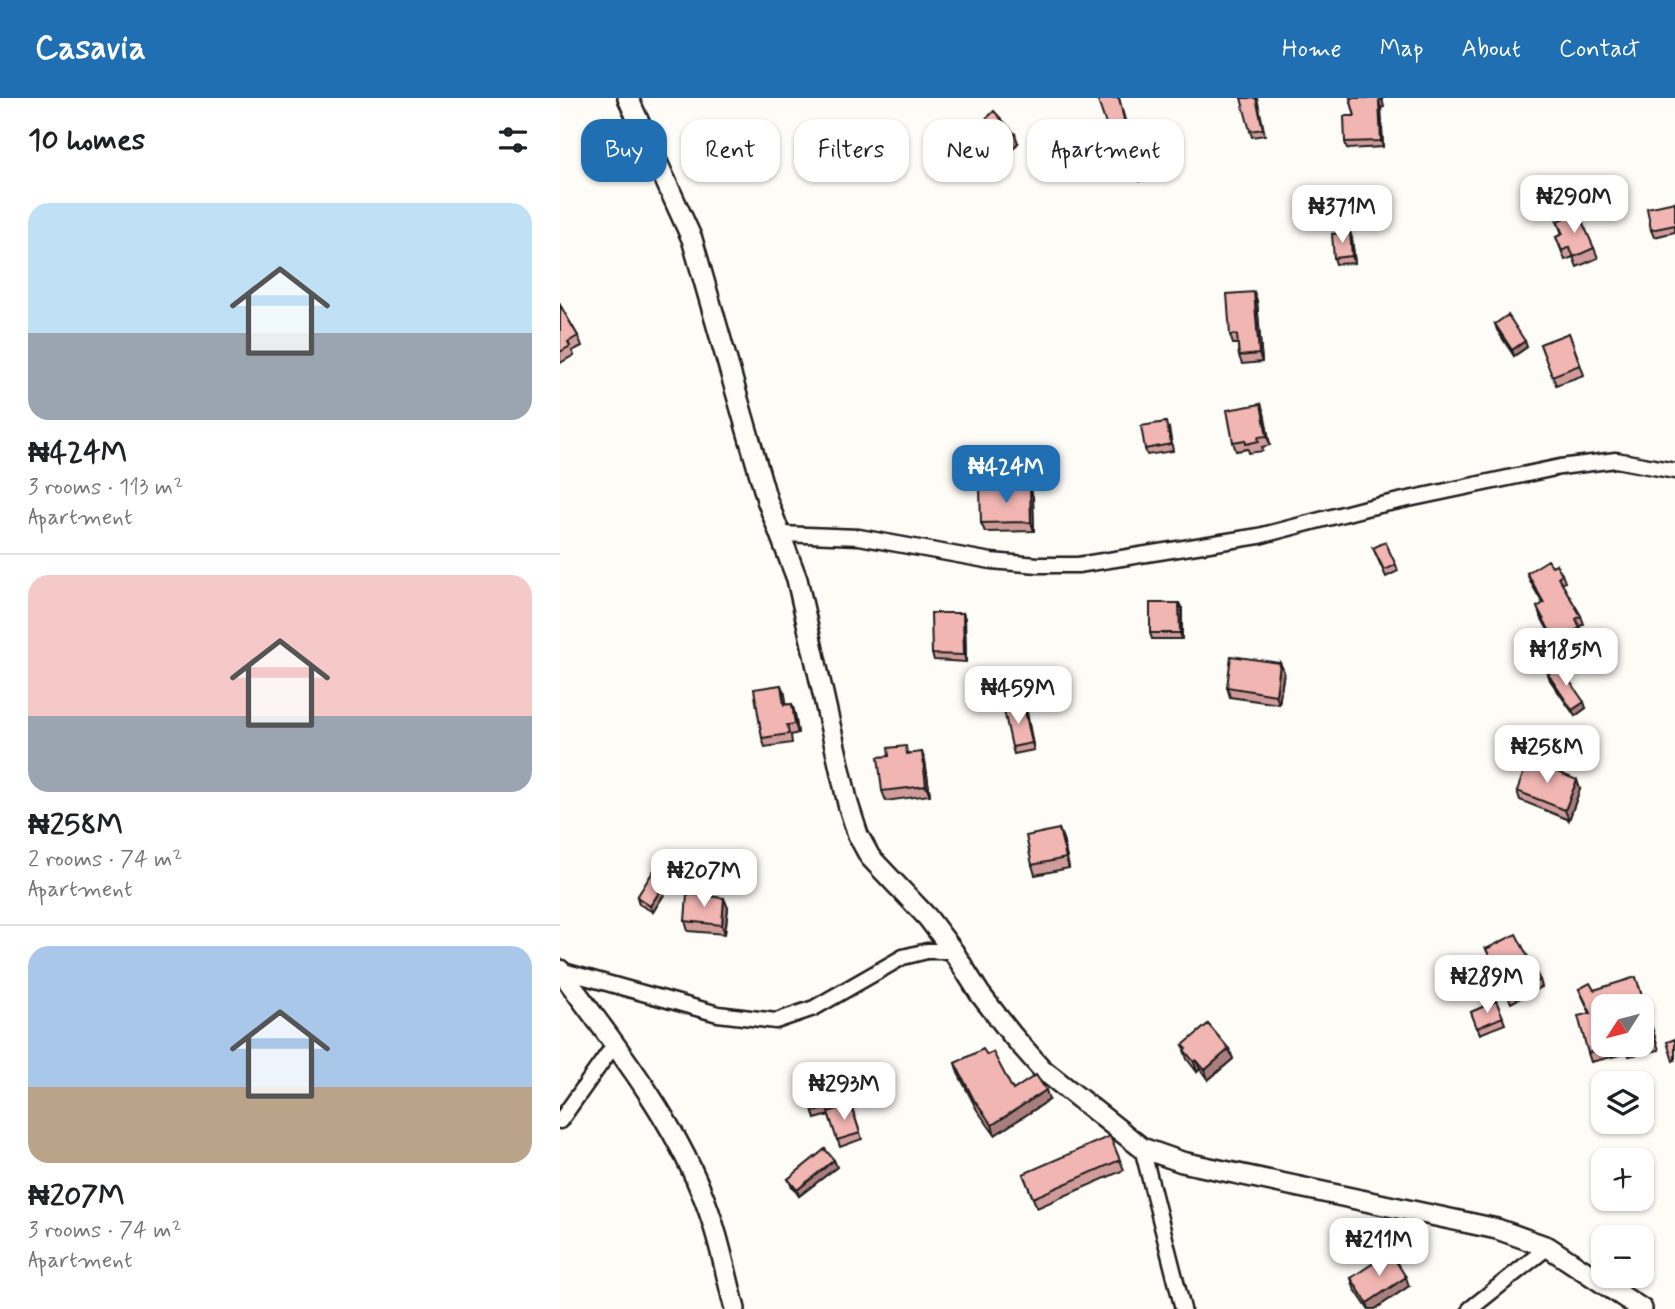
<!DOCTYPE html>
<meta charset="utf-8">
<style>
body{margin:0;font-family:Mynerve,sans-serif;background:#f6f6f6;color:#202124;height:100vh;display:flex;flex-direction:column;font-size:26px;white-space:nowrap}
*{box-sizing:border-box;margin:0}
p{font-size:23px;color:#757577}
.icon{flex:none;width:38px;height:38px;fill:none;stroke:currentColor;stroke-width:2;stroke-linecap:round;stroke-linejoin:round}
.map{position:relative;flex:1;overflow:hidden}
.details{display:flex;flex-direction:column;background:#fff;width:560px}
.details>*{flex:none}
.banner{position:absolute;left:21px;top:21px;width:665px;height:63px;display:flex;gap:14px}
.needle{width:46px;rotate:234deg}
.controls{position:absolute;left:1031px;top:896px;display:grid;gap:14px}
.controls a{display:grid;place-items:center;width:63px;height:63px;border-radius:14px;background:#fff;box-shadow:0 2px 5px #0004;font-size:35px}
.price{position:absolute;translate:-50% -60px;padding:0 16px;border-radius:14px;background:#fff;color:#222;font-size:23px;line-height:46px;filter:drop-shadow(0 2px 4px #0008)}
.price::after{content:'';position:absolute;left:50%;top:42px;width:21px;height:16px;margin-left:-10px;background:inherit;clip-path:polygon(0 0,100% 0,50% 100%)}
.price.current{background:#1f6fb2;color:#fff}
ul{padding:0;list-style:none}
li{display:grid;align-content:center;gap:14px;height:371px;padding:0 28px}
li+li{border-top:2px solid #e0e0e0}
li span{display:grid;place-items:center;height:217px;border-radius:21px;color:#555}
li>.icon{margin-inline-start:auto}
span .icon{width:126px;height:126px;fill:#fffc;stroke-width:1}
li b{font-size:30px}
h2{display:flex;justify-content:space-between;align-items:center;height:84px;padding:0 28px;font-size:30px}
.chip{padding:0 24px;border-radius:21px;background:#fff;box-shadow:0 2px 5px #0004;font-size:24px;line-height:63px}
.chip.current{background:#1f6fb2;color:#fff}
header{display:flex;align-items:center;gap:42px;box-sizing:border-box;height:98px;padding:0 35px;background:#1f6fb2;color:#fff}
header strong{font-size:33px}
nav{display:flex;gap:38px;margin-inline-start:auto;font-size:24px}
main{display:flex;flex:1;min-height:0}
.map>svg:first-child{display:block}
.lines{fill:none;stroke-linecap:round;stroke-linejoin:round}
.street-casing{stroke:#1c1c1c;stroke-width:19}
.secondary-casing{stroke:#1c1c1c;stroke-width:24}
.street{stroke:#fdfcf7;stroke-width:14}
.secondary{stroke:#fdfcf7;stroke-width:19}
.wall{fill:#cf9c99;stroke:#1c1c1c;stroke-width:2;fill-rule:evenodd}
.shaded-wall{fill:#a97f7d;stroke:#1c1c1c;stroke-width:2}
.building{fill:#f1b5b2;stroke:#1c1c1c;stroke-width:2}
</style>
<header>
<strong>Casavia</strong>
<nav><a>Home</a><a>Map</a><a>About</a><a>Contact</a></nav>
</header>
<main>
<section class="details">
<h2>10 homes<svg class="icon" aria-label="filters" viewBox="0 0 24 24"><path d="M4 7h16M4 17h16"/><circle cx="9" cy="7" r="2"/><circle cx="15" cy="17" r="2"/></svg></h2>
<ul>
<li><span style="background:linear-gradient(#bfe0f5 60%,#9aa5b1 0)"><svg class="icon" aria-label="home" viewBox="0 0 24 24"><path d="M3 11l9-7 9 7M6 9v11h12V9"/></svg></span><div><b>₦424M</b><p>3 rooms · 113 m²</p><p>Apartment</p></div></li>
<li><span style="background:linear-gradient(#f6c9c9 65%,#9aa5b1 0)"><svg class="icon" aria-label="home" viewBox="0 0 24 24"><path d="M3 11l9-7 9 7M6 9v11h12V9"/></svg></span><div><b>₦258M</b><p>2 rooms · 74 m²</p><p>Apartment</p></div></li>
<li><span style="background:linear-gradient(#a9c7e8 65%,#b9a48a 0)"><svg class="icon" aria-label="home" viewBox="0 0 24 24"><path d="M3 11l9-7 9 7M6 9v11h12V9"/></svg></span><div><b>₦207M</b><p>3 rooms · 74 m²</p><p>Apartment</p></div></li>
</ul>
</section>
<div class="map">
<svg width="1115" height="1211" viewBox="0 0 1115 1211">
<rect width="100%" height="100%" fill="#fdfcf7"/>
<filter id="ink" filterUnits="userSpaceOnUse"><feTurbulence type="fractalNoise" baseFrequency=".0143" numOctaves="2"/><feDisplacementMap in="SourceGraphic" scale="14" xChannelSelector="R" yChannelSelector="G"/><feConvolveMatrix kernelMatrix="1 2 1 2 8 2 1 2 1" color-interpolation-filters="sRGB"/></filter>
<g filter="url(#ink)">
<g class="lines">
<defs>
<path id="street" d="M 220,436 L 299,439 L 431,463 L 478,467 L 518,467 L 699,438 L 806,410 L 1000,369 L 1056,362 L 1115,373
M 0,872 L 158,916 L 216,923 L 254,910 L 343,859 L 367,853 L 393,853
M 0,1023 L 54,947
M 582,1050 L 623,1211
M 910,1211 L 988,1149"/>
<path id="secondary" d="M 68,0 L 132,141 L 207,402 L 237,481 L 288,706 L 298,737 L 310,759 L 368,820 L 393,853 L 420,896 L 452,937 L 482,971 L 582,1050 L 622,1064 L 937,1131 L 988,1149 L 1082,1211
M 0,872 C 51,942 108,1012 141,1093 C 157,1130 165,1172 175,1211"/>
</defs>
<use href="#street" class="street-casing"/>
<use href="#secondary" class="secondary-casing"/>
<use href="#street" class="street"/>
<use href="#secondary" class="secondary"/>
</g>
<path class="wall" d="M 697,0 L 705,37 L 692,39 L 690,33 Z
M 790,0 L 822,0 L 824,9 L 821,10 L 823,49 L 787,51 L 785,44 L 795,18 Z
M 568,33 L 560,38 L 573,66 L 549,80 L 543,78 L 541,72 L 551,40 Z
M 409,38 L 458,45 L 435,71 L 413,47 Z
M 1115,104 L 1115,134 L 1094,139 L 1091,132 Z
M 997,123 L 1034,150 L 1038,160 L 1017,169 L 1013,159 L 1005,162 L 996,139 L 1002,136 Z
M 790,134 L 792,141 L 795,165 L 776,166 L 774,160 Z
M 694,194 L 697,203 L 702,264 L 682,266 L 679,258 L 678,246 L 673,246 L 670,237 Z
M 0,207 L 18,238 L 22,248 L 12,253 L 14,257 L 0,265 Z
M 935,226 L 965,243 L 967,249 L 954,258 L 937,232 Z
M 1009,235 L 1024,277 L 996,287 L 980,246 Z
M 701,306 L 704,315 L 710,347 L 702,349 L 703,353 L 689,355 L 688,351 L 676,353 L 673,344 Z
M 609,330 L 613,353 L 587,357 L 585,351 Z
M 473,399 L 474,433 L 425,434 L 421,425 Z
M 813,450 L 836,467 L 838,473 L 826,479 Z
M 992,468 L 1002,476 L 1005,484 L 1002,486 L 1021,518 L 1024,526 L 1020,528 L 1023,538 L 998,551 L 980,517 L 977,509 L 983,506 L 970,483 L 967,475 Z
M 622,511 L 622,541 L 592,541 L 590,535 Z
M 403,515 L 405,521 L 406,564 L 374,562 L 372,556 Z
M 720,565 L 724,574 L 719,606 L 670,599 L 667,589 Z
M 988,576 L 1026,610 L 1015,618 L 990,582 Z
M 225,597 L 226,607 L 232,606 L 235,616 L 238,635 L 231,637 L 232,645 L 205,649 L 202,640 Z
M 464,608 L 474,652 L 454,656 L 452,649 Z
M 349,655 L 365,663 L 370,697 L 326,703 L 322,693 Z
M 1020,691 L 1009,722 L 960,702 L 957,693 Z
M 499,731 L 503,741 L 509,770 L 475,777 L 472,767 Z
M 112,784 L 93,814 L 79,806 L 77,799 Z
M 168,810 L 165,836 L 128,833 L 125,823 Z
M 926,851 L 980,882 L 982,889 L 951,905 Z
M 1079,888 L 1099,952 L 1069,958 L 1068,955 L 1031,964 L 1028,955 L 1030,915 L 1019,891 L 1034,892 ZM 1082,908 L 1082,947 L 1043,947 Z
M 936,903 L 945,926 L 920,936 L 911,914 Z
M 623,947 L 669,951 L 673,961 L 648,982 L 640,971 L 637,974 L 627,961 L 624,952 L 625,951 Z
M 427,957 L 453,992 L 489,1002 L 435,1037 L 417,1012 L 398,975 L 395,965 Z
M 271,985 L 277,1011 L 291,1007 L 302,1041 L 280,1049 L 269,1017 L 255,1021 L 253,1014 Z
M 560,1062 L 564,1072 L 477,1110 L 463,1076 Z
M 277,1069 L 239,1098 L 231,1087 L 228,1081 Z
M 791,1180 L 849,1188 L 815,1211 L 808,1211 L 794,1190 Z"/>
<path class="shaded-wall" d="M 559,0 L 568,33 L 552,44 L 550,38 Z
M 819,3 L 821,10 L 823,49 L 821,43 Z
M 455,36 L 458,45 L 435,71 L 431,62 Z
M 598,62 L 600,68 L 580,83 L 577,76 Z
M 790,134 L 792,141 L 795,165 L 792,158 Z
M 694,194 L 697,203 L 702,264 L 699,256 Z
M 965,243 L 967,249 L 954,258 L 952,252 Z
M 701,306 L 704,315 L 710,347 L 707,338 Z
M 470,389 L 473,399 L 474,433 L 471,424 Z
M 619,505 L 622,511 L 622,541 L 620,535 Z
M 403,515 L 405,521 L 406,564 L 404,557 Z
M 720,565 L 724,574 L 719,606 L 716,597 Z
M 221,587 L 225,597 L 228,617 L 224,607 Z
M 1024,604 L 1026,610 L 1015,618 L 1012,612 Z
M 232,606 L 235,616 L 238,635 L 235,626 Z
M 464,608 L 467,614 L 474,652 L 472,645 Z
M 362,654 L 365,663 L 370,697 L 366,688 Z
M 1017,682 L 1020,691 L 1009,722 L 1005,712 Z
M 499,731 L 503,741 L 509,770 L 506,760 Z
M 110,778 L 112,784 L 93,814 L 90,808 Z
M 164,800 L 168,810 L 165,836 L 162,827 Z
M 669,951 L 673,961 L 648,982 L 645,972 Z
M 636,962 L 640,971 L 637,974 L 634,964 Z
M 486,992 L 489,1002 L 435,1037 L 432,1027 Z
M 274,1062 L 277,1069 L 239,1098 L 237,1092 Z
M 846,1179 L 849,1188 L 815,1211 L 809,1211 L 807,1205 Z"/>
<path class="building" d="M 537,0 L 559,0 L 565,26 L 550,38 Z
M 681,0 L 696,0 L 703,31 L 690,33 Z
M 790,0 L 821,0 L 822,2 L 819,3 L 821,43 L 785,44 L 784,18 L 795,18 Z
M 434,13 L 455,36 L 431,62 L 409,38 Z
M 560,37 L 571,59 L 547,73 L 541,72 L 533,44 Z
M 586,46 L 598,62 L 577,76 L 571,59 Z
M 1115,104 L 1115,127 L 1091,132 L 1087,110 Z
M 1018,114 L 1034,150 L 1014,159 L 1009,149 L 1002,153 L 996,139 L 1003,136 L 997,123 Z
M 790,134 L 792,158 L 774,160 L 772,136 Z
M 694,194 L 699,256 L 679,258 L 677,237 L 670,237 L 667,196 Z
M 0,207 L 18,238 L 8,244 L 10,248 L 0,254 Z
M 948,217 L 965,243 L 952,252 L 935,226 Z
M 1009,235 L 1020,267 L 992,278 L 980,246 Z
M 701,306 L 707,338 L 698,339 L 699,343 L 686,346 L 685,342 L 673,344 L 667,312 Z
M 606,324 L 611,346 L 585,351 L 581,328 Z
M 470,389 L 471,424 L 421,425 L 420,390 Z
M 825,444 L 836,467 L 824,472 L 813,450 Z
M 988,462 L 992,468 L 996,466 L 1002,476 L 998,479 L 1021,518 L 1016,521 L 1020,530 L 995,543 L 977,509 L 984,505 L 967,475 Z
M 590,505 L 619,505 L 620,535 L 590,535 Z
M 371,515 L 403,515 L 404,557 L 372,556 Z
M 671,558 L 720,565 L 716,597 L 667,589 Z
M 999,568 L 1024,604 L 1012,612 L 988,576 Z
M 221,587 L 224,607 L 232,606 L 235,626 L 227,627 L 229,636 L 202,640 L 194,591 Z
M 464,608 L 472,645 L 452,649 L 444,612 Z
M 346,648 L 347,656 L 362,654 L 366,688 L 322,693 L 318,659 L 329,658 L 328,650 Z
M 968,662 L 1017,682 L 1005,712 L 957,693 Z
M 499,731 L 506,760 L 472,767 L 466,738 Z
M 96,769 L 110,778 L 90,808 L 77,799 Z
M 127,796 L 164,800 L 162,827 L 125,823 Z
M 956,836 L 980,882 L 949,898 L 926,851 Z
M 1076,879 L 1096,943 L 1082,946 L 1082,908 L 1043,908 L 1043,947 L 1062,947 L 1028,955 L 1018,918 L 1031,915 L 1019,891 L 1030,885 L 1034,892 Z
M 936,903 L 943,919 L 917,930 L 911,914 Z
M 648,926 L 669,951 L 645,972 L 636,962 L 634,964 L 624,952 L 626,950 L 623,947 Z
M 1115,941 L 1115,962 L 1113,963 L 1107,944 Z
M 423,951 L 427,957 L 433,954 L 453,992 L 476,977 L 486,992 L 432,1027 L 414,1002 L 395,965 Z
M 269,979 L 276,1009 L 253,1014 L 246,984 Z
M 291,1007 L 300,1035 L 277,1042 L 268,1014 Z
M 550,1038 L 560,1062 L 473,1100 L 463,1076 Z
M 265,1051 L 274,1062 L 237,1092 L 228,1081 Z
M 830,1154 L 846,1179 L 807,1205 L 791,1180 Z"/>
</g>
</svg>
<div class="controls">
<a><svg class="needle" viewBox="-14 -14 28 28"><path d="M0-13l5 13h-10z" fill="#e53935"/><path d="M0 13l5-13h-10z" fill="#757577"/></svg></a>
<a><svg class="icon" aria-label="layers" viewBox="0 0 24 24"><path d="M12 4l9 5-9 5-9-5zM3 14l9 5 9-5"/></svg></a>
<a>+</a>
<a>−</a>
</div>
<b class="price" style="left:1014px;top:137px">₦290M</b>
<b class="price" style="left:782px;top:147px">₦371M</b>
<b class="price current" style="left:446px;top:407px">₦424M</b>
<b class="price" style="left:1006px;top:590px">₦185M</b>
<b class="price" style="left:458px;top:628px">₦459M</b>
<b class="price" style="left:987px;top:687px">₦258M</b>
<b class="price" style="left:144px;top:811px">₦207M</b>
<b class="price" style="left:927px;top:917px">₦289M</b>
<b class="price" style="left:284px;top:1024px">₦293M</b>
<b class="price" style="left:819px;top:1180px">₦211M</b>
<div class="banner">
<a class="chip current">Buy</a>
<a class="chip">Rent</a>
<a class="chip">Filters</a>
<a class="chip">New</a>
<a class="chip">Apartment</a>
</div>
</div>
</main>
